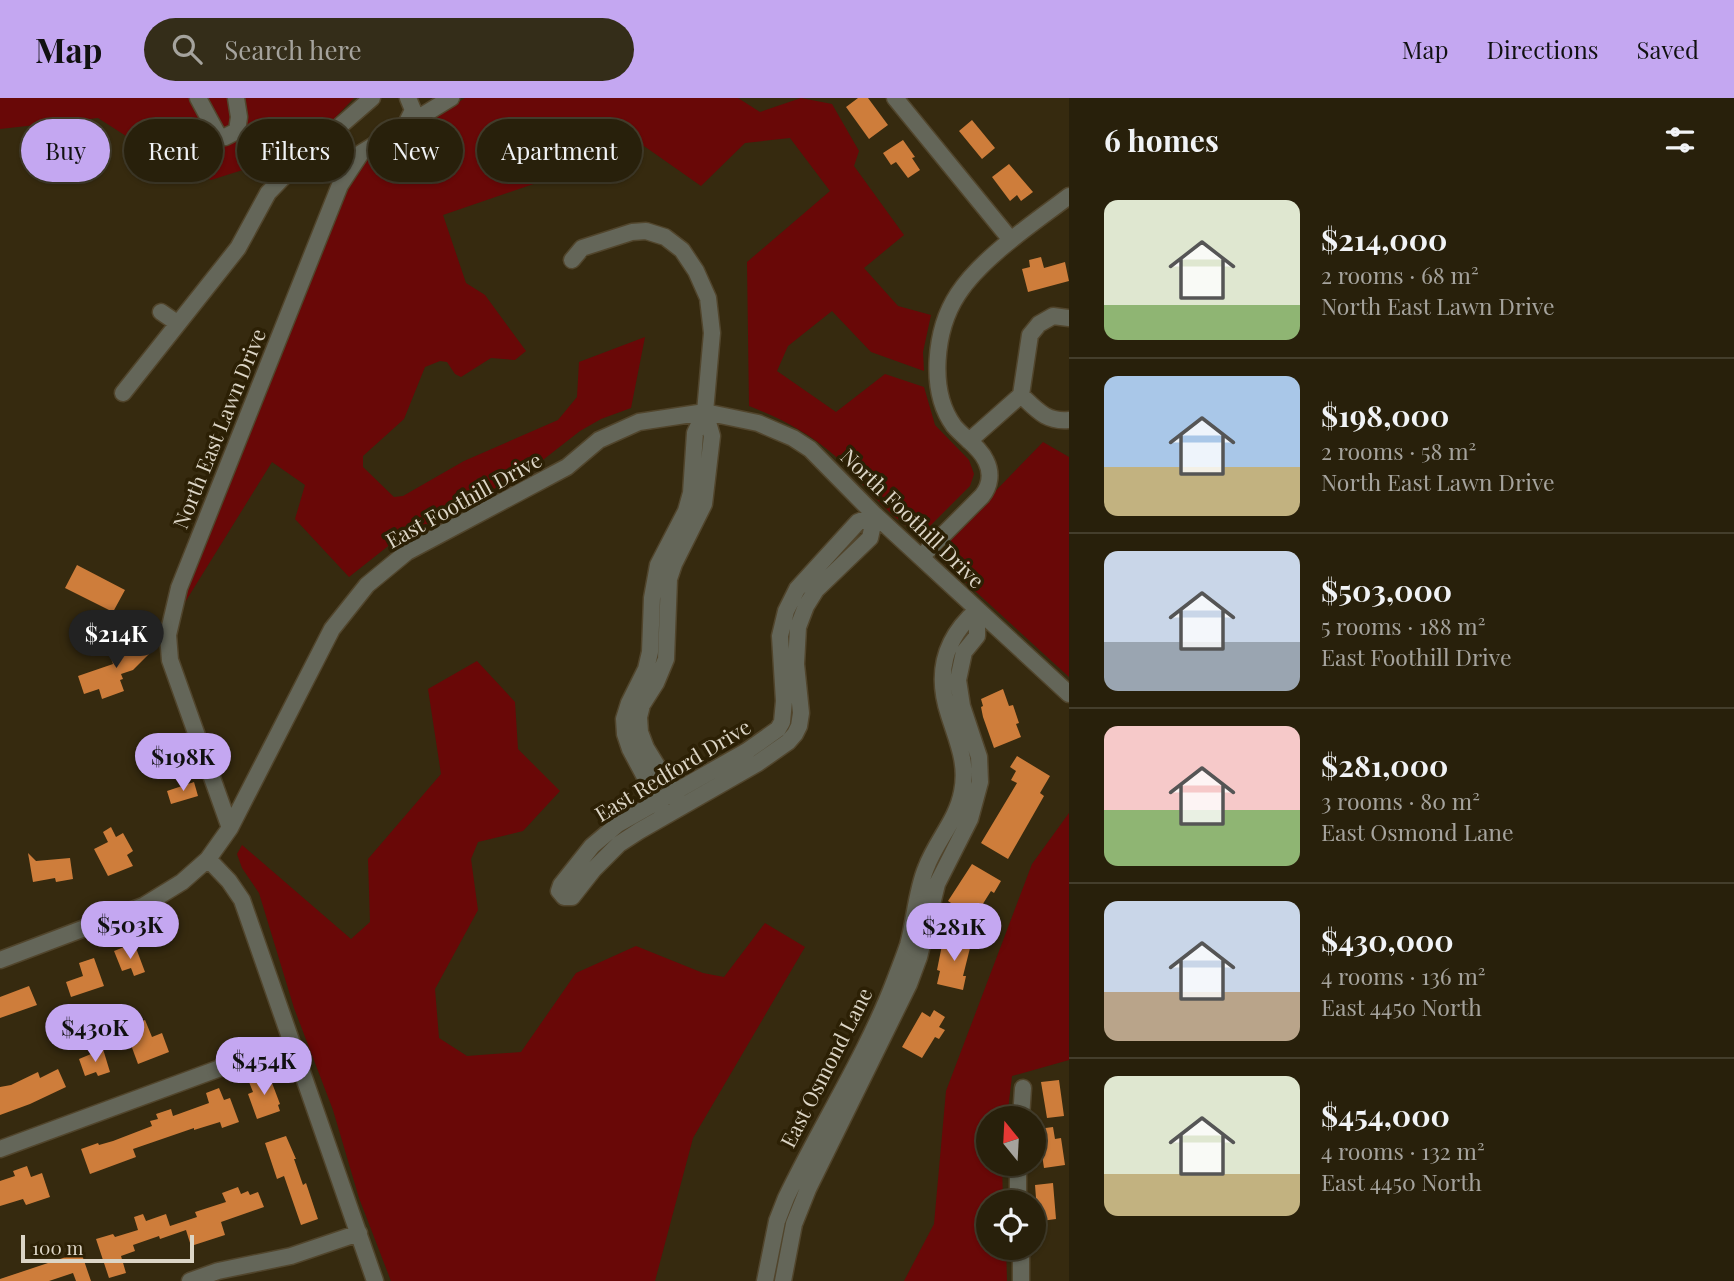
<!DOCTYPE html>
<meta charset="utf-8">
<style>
body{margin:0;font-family:"Playfair Display",serif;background:#342d19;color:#f1f3f6;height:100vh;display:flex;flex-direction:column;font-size:26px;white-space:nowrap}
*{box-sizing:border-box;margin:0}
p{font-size:23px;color:#a5a39d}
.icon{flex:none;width:38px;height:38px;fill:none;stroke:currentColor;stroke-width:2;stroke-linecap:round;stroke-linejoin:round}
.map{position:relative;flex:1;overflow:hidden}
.sheet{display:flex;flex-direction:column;background:#28200b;width:665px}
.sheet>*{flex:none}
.banner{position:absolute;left:21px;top:21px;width:665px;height:63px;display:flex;gap:14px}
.needle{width:46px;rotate:342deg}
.tools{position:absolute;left:976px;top:1008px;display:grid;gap:14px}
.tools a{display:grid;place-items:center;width:70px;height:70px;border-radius:50%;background:#28200b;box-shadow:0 2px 5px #0004,0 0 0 2px #443e2c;font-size:35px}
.scale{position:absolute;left:21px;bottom:18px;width:173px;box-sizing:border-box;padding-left:7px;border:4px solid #dcd5c6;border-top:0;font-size:19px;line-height:24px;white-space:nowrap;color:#dcd5c6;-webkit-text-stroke:5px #2c2005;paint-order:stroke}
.price{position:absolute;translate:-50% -60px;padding:0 16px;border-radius:24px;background:#c4a7f1;color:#111;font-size:23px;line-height:46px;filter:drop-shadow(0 2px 4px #0008)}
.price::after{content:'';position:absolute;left:50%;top:42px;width:21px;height:16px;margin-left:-10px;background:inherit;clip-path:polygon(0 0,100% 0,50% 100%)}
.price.on{background:#222;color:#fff}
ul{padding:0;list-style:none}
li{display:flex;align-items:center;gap:21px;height:175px;padding:0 35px}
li+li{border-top:2px solid #443e2c}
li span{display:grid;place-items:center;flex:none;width:196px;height:140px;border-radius:14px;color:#555}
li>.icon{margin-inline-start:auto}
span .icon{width:84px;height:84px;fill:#fffc;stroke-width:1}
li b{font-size:30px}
h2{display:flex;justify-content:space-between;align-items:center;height:84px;padding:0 35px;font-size:30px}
.chip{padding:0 24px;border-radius:32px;background:#28200b;box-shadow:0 2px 5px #0004,0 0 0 2px #443e2c;font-size:24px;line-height:63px}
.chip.on{background:#c4a7f1;color:#111}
header{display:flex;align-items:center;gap:42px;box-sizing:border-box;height:98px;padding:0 35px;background:#c4a7f1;color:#111}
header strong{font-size:33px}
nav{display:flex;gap:38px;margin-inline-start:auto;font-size:24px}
.search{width:490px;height:63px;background:#342d19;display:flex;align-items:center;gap:18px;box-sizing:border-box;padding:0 24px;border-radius:38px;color:#a5a39d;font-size:26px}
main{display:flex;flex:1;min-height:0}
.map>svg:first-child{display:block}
.green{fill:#690807}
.building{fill:#ce7d3b}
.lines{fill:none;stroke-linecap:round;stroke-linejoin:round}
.minor-casing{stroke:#51452c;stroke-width:19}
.minor{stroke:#646659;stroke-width:16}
.labels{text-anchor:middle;stroke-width:7;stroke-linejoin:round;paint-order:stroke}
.street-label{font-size:21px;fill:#dcd5c6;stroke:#2c2005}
</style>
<header>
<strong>Map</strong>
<div class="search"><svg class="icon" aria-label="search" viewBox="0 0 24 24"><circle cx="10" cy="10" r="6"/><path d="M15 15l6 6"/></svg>Search here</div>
<nav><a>Map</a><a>Directions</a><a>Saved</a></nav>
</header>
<main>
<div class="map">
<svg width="1069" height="1183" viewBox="0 0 1069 1183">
<rect width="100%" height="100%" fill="#362a0f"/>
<path class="green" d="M 0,0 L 354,0 L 303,53 L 211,82 L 162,61 L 98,20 L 0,31 Z
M 465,0 L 738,0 L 760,14 L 801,0 L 832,6 L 859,53 L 854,68 L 904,137 L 864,170 L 898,208 L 931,217 L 923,254 L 924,273 L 871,254 L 832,213 L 788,248 L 777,273 L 836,314 L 885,276 L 924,289 L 935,327 L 969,362 L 974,376 L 970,388 L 929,429 C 924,432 919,434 914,432 C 893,424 853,374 834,357 C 809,335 780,320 749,308 L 747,164 L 830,93 L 790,40 L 745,45 L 701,88 L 644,48 L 443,117 L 466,185 L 485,197 L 526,253 L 515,262 L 491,260 L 461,279 L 455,276 L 447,264 L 440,263 L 425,269 L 404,321 L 363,358 L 363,369 L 394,399 L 403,398 L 464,363 L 558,322 L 577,299 L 579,264 L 645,239 L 631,310 L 601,321 L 580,333 L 530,372 L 392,445 L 349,479 L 295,421 L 305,387 L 272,364 L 174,522 L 347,83 L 373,52 L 447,12 Z
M 1043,344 L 1069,359 L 1069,579 L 940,461 L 944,446 Z
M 477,563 L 515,604 L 518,651 L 560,693 L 523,733 L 478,744 L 471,761 L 478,812 L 435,891 L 439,940 L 467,958 L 521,954 L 576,875 L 636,848 L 703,875 L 724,879 L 765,825 L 805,849 L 693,1040 L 655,1183 L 391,1183 L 359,1100 L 333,1012 L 294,910 L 259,795 L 242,770 L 237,756 L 242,747 L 351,841 L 370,824 L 368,761 L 441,676 L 428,591 Z
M 1069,715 L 1069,962 L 1012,978 L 1007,1020 L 989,1020 L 989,1066 L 1002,1066 L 1003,1104 L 989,1104 L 989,1150 L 1006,1150 L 1007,1183 L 904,1183 L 934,1126 L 946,993 L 1032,766 Z"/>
<path class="building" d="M 858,0 L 868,0 L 888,27 L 869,41 L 846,9 Z
M 972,22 L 995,50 L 982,61 L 959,33 Z
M 903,42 L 915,59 L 912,60 L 920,72 L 908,80 L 896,64 L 891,67 L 883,55 Z
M 1009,66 L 1033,94 L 1021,103 L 1017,97 L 1010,103 L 992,79 Z
M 1041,159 L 1044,170 L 1065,164 L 1069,183 L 1028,194 L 1022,171 L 1030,169 L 1029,162 Z
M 77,467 L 125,492 L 113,514 L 65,490 Z
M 144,539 L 155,550 L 133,572 L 121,576 L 123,581 L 120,582 L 124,593 L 102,601 L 99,591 L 84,596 L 78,578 L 113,566 L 110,557 L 133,549 Z
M 1003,591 L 1009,608 L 1013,607 L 1019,625 L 1016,626 L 1021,639 L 994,650 L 983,619 L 981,609 L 983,608 L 981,601 Z
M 1017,658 L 1050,678 L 1040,695 L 1044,698 L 1008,761 L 981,745 L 1017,685 L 1011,682 L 1016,673 L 1010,669 Z
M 194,684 L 198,698 L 171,706 L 167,693 Z
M 111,729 L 116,739 L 123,735 L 133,753 L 127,757 L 133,768 L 108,778 L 94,751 L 108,744 L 103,734 Z
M 28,755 L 36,763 L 70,760 L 73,781 L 56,784 L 55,780 L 33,784 Z
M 972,766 L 1001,783 L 994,795 L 991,793 L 974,820 L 948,803 Z
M 951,837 L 972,842 L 963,878 L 966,878 L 963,892 L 937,886 L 940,873 L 937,872 L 942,847 L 949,848 Z
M 124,849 L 126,854 L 136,850 L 145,874 L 134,878 L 131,870 L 122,873 L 114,853 Z
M 94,860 L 104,888 L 71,899 L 66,884 L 83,878 L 79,865 Z
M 29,888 L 37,907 L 0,920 L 0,899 Z
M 934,912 L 945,919 L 939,929 L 945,932 L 939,941 L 935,939 L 922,960 L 902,949 L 922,914 L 930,919 Z
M 145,922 L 152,939 L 162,935 L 169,954 L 138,966 L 131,947 L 138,945 L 131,927 Z
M 103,951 L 110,974 L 98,978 L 96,974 L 85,978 L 79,961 Z
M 58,971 L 66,989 L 30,1006 L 0,1017 L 0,989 L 11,987 L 38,974 L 40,980 Z
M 269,977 L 280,1006 L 278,1007 L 280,1013 L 257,1021 L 248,996 L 253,994 L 249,984 Z
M 1059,982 L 1064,1018 L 1047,1020 L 1041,984 Z
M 219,990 L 224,1002 L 230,1000 L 239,1024 L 222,1030 L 220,1024 L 194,1032 L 194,1030 L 133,1051 L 136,1059 L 90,1076 L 81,1051 L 98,1045 L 99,1047 L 113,1043 L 152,1028 L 150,1023 L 158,1021 L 156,1016 L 171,1011 L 173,1018 L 209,1005 L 206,995 Z
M 1053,1029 L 1055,1041 L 1061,1040 L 1065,1067 L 1044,1070 L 1038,1031 Z
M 286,1038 L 296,1061 L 294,1061 L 303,1087 L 306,1085 L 318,1121 L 301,1127 L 284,1078 L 277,1081 L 265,1045 Z
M 27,1068 L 31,1079 L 42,1075 L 50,1099 L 26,1107 L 23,1101 L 0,1108 L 0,1083 L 15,1078 L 13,1073 Z
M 1053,1085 L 1056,1121 L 1041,1123 L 1040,1113 L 1037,1113 L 1035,1087 Z
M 238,1089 L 241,1096 L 248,1093 L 250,1097 L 258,1094 L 264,1109 L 221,1124 L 225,1137 L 191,1148 L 186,1132 L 160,1141 L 159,1138 L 133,1147 L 135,1153 L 121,1158 L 126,1175 L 109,1180 L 96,1141 L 113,1136 L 115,1139 L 138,1132 L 134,1119 L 143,1116 L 146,1123 L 166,1116 L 170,1128 L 197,1119 L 195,1114 L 226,1104 L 222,1095 Z
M 81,1154 L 91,1183 L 76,1183 L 73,1175 L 49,1183 L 0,1183 L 0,1181 Z"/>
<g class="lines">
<defs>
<path id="minor" d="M 198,0 L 218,37 L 225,39 L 237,33 L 239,19 L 236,0
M 895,0 L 1011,142
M 406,26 L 413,12 L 408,0
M 572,162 L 582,150 L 632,134 L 646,133 L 665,139 L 682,152 L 696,173 L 708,200 L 712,235 L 705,314 L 695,335 L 691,395 L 686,413 L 658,467 L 652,500 L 650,554 L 646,571 L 629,605 L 624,621 L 625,636 L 630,651 L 662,711
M 161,214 L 177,225
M 123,295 L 238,150 L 268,95 L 295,67 L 372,0
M 1021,297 C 1037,312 1046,324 1069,322
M 969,343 L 1021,297 L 1030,237 L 1039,226 L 1053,218 L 1069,220
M 875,417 L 870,440 L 816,492 L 806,508 L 798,529 L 796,566 L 801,615 L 799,628 L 795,636 L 788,644 L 758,665 L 639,733 L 619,746 L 594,771 L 572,799 L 564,799 L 559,793 L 561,787 L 592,748 L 618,726 L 747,653 L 778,631 L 782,624 L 784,603 L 780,538 L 786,513 L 797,491 L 858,424 Z
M 921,459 L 982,398 C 990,388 992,375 986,363 C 980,349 964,340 954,328 C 928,293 935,231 958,196 C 982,159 1034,125 1069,98
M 678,702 L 646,650 L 640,634 L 639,619 L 642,607 L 656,585 L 666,561 L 669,481 L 674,466 L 704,406 L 712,338 L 705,314
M 230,730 L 170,562 L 168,537 L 179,490 L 340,87 L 361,55 L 451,0
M 208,761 L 229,783 L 242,802 L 375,1183
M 0,862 L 143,808 L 182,784 L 208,761 L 230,730 L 332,531 L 367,487 L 407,454 L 567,369 L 599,342 L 639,324 L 705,314 L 758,325 L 793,340 L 810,351 L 875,417 L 1069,596
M 1021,1020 L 1023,990
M 0,1051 L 291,944
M 1018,1066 L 1018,1104
M 1021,1150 L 1021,1183
M 190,1183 L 218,1173 L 291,1158 L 359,1135
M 765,1183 L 777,1123 L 786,1100 C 821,1027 866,958 895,882 C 899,871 904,859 908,847 C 915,822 916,794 926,770 C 936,743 957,722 962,694 C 968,665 957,643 949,617 C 935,575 944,541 977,512 L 977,538 L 964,554 L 958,582 L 962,608 L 979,659 L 980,684 L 970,721 L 937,786 L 919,859 L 909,886 L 808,1091 L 794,1126 L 783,1183"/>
</defs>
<use href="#minor" class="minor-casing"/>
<use href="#minor" class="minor"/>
</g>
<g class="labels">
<g class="street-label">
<text transform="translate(220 331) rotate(-68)" y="7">North East Lawn Drive</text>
<text transform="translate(464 403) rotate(-29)" y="7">East Foothill Drive</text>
<text transform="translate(912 421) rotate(44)" y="7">North Foothill Drive</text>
<text transform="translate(673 673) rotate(-31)" y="7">East Redford Drive</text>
<text transform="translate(827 970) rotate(-63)" y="7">East Osmond Lane</text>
</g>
</g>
</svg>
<div class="tools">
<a><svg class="needle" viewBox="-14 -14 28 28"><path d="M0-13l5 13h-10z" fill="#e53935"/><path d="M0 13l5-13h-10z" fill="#a5a39d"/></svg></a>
<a><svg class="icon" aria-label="locate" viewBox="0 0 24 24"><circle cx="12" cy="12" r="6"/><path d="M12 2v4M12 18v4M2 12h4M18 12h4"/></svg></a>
</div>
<div class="scale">100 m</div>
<b class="price on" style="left:116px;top:572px">$214K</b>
<b class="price" style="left:183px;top:695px">$198K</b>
<b class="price" style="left:130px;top:863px">$503K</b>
<b class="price" style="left:954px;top:865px">$281K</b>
<b class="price" style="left:95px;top:966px">$430K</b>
<b class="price" style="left:264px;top:999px">$454K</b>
<div class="banner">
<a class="chip on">Buy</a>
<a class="chip">Rent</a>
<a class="chip">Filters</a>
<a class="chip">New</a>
<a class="chip">Apartment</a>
</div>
</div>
<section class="sheet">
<h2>6 homes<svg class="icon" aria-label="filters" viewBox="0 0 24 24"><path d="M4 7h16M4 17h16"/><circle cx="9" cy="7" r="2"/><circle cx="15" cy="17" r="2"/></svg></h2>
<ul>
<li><span style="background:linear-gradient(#dfe7d0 75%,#8fb573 0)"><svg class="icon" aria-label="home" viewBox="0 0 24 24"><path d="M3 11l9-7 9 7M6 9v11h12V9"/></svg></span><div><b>$214,000</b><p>2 rooms · 68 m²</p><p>North East Lawn Drive</p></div></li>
<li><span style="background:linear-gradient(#a9c7e8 65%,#c2b280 0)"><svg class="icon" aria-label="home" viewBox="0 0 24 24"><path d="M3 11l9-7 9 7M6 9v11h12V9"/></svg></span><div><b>$198,000</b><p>2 rooms · 58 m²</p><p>North East Lawn Drive</p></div></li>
<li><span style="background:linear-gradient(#c9d6e8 65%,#9aa5b1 0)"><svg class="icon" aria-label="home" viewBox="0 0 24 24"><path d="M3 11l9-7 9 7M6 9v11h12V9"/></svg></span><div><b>$503,000</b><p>5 rooms · 188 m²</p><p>East Foothill Drive</p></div></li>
<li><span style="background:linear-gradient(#f6c9c9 60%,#8fb573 0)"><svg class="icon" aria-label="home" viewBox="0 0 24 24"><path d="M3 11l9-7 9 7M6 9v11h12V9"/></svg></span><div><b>$281,000</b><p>3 rooms · 80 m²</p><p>East Osmond Lane</p></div></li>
<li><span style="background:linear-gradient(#c9d6e8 65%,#b9a48a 0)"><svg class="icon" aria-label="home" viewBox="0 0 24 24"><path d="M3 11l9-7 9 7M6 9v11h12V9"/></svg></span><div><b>$430,000</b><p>4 rooms · 136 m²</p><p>East 4450 North</p></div></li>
<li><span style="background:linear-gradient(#dfe7d0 70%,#c2b280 0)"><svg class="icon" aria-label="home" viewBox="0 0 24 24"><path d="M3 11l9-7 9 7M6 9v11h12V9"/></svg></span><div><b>$454,000</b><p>4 rooms · 132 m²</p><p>East 4450 North</p></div></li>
</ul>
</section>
</main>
